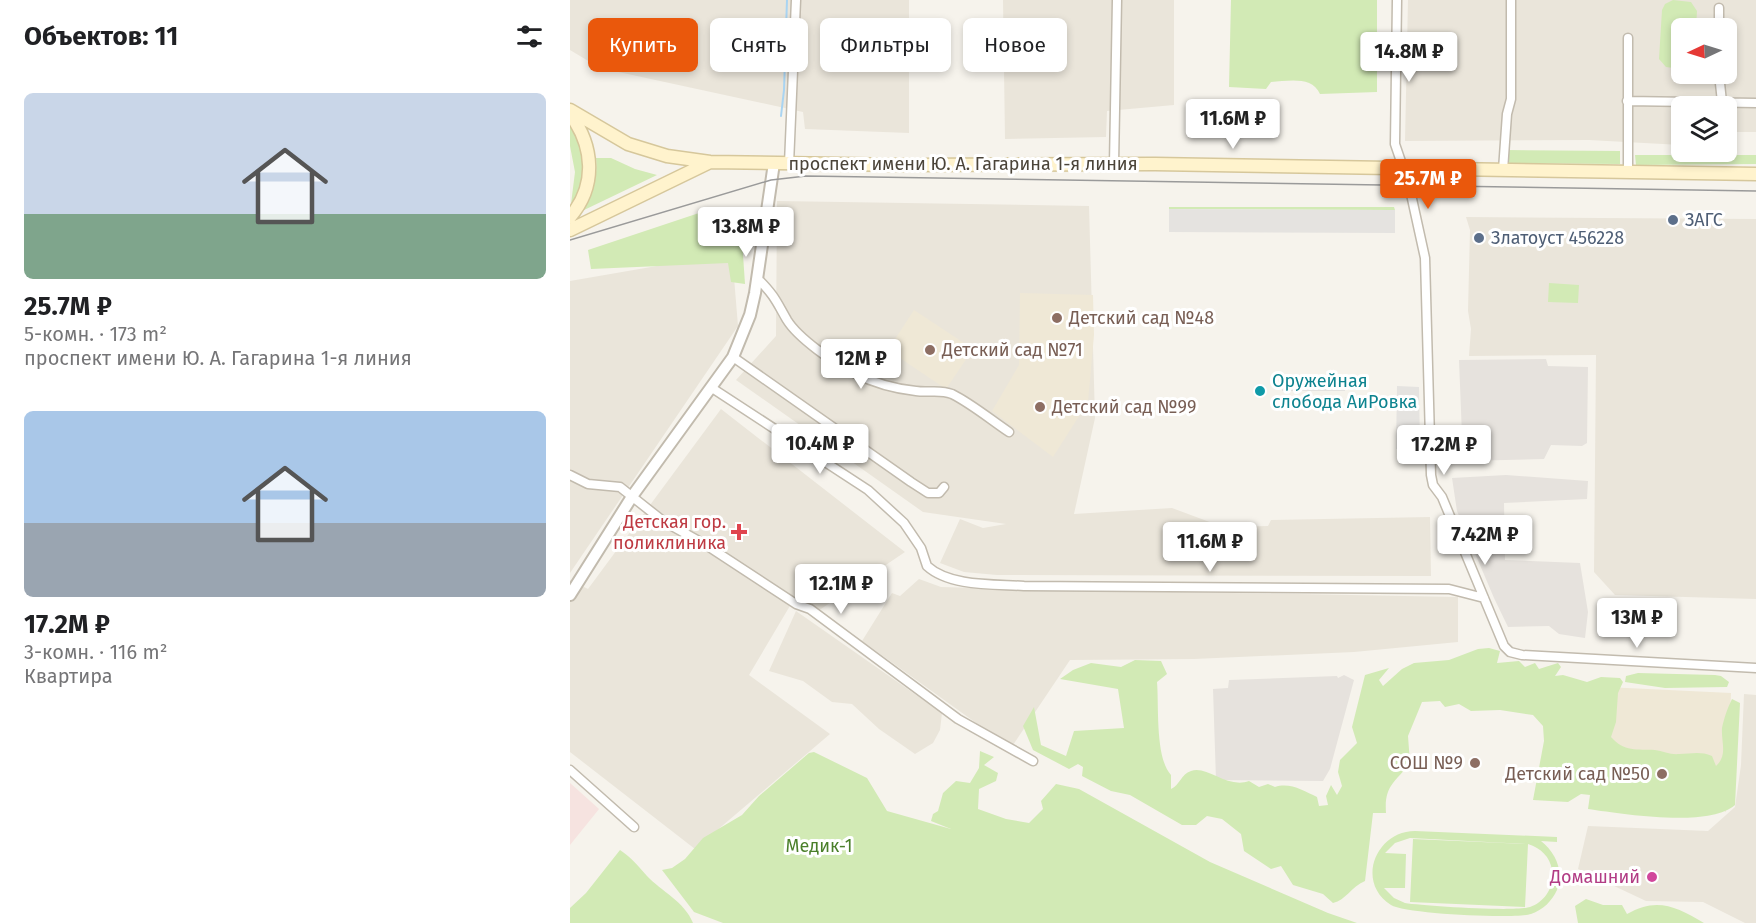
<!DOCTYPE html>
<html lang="ru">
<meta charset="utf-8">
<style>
body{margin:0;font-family:"Fira Sans",sans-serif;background:#f2f2f2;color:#202124;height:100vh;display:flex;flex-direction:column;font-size:22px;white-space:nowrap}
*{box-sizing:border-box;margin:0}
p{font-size:20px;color:#757577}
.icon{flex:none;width:33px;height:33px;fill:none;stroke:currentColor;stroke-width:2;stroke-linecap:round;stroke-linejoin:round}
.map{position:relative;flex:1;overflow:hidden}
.panel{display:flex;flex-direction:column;background:#fff;width:570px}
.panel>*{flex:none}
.guide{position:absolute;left:18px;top:18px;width:570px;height:54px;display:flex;gap:12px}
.needle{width:39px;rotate:266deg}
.tools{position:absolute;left:1101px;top:18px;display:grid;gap:12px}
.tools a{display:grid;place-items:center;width:66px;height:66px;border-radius:9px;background:#fff;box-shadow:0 3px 9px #0003;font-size:30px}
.price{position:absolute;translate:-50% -51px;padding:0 14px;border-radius:6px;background:#fff;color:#222;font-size:20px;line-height:39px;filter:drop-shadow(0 2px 3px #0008)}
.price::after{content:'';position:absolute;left:50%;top:36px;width:18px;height:14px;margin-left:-9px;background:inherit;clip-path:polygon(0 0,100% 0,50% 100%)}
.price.on{background:#ea580c;color:#fff}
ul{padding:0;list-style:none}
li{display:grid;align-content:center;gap:12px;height:318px;padding:0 24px}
li span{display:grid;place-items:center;height:186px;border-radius:9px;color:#555}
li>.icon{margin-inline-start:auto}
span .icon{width:108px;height:108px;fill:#fffc;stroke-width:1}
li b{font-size:26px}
h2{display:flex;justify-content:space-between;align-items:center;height:72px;padding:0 24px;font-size:26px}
.tag{padding:0 21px;border-radius:9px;background:#fff;box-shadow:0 3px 9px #0003;font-size:21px;line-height:54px}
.tag.on{background:#ea580c;color:#fff}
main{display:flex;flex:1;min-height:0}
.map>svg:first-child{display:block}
.residential{fill:#eae5da;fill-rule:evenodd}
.industrial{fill:#e6e2dd}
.education{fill:#efe8d6}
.medical{fill:#f6e3e0}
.green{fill:#d2eab5;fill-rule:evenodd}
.parking{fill:#e5e3e0}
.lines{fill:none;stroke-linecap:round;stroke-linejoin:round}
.stream{stroke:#a9d4f2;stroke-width:2}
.minor-casing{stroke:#c2bbae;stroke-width:11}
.tertiary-casing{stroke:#c2bbae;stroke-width:14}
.secondary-casing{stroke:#d6c79b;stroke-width:15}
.minor{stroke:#fff;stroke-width:8}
.tertiary{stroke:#fff;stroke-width:10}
.secondary{stroke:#fff3cd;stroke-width:12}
.tram{stroke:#9a9a9a;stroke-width:1.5}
.service-dot{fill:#5c6f8a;stroke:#fff;stroke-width:2}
.education-dot{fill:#8d6e63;stroke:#fff;stroke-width:2}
.culture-dot{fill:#0f9aa8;stroke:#fff;stroke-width:2}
.health-dot{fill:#e0444e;stroke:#fff;stroke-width:2}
.hotel-dot{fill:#d1479c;stroke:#fff;stroke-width:2}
.labels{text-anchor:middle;stroke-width:6;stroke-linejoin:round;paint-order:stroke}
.street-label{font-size:18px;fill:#4b4439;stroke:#fff}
.service-label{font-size:18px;fill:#4e5e75;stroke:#fff;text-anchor:start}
.education-label{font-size:18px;fill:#785e54;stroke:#fff;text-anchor:start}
.culture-label{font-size:18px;fill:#0d838f;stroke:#fff;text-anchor:start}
.health-label{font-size:18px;fill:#be3a42;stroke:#fff;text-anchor:end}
.park-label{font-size:18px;fill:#4a7f2a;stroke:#fff}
.hotel-label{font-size:18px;fill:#b23c85;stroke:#fff;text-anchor:end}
</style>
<main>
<section class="panel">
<h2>Объектов: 11<svg class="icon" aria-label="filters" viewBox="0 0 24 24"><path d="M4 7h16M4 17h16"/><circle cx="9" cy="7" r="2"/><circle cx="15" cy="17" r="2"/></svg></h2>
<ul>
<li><span style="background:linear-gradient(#c9d6e8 65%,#7fa58c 0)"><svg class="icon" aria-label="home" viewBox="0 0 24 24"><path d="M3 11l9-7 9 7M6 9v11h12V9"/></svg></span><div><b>25.7M ₽</b><p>5-комн. · 173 m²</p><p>проспект имени Ю. А. Гагарина 1-я линия</p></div></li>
<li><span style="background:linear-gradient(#a9c7e8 60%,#9aa5b1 0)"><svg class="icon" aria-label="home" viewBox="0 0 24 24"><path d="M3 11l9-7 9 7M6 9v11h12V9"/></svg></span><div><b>17.2M ₽</b><p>3-комн. · 116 m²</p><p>Квартира</p></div></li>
</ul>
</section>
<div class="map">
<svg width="1186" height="923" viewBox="0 0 1186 923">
<rect width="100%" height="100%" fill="#f6f3ec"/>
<path class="residential" d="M 0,0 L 339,0 L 339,133 L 235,129 L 233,112 L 30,68 L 0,50 Z
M 433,0 L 604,0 L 604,105 L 537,111 L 536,137 L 435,139 Z
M 838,0 L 1186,0 L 1186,132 L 1158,132 L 1156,145 L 1156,106 L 1112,106 L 1111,145 L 1019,140 L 835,141 ZM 1112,28 L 1156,28 L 1156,74 L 1112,74 Z
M 207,201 L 519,206 L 525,418 L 504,514 L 602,508 L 653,527 L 698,526 L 701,520 L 860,517 L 861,576 L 427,575 L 394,572 L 370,563 L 390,519 L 413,528 L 436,524 L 353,512 L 166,380 L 206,336 Z
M 896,217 L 1186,219 L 1186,599 L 1045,595 L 1024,572 L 1026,355 L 899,356 L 901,329 L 898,311 L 900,230 Z
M 162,253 L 168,326 L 0,573 L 0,281 Z
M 151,409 L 335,552 L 245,613 L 224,599 L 179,675 L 260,734 L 125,849 L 0,752 L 0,580 L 18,589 Z
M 349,579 L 371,587 L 444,589 L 888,597 L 888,642 L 784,652 L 624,659 L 500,660 L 441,748 L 292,641 L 322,593 L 330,596 Z
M 226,611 L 372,713 L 370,730 L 363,743 L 345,754 L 309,729 L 282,704 L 262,702 L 233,681 L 199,671 Z
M 1174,694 L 1186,695 L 1186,923 L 1175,923 L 1133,902 L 1076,901 L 1008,869 L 1018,826 L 1138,831 L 1165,807 L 1171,765 Z"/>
<path class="industrial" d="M 976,359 L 978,366 L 1018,367 L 1017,443 L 1012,446 L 981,445 L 974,459 L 893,461 L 889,360 Z
M 936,475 L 1018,481 L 1017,499 L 934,503 L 935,560 L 1010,563 L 1018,612 L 1015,638 L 989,634 L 979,626 L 938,627 L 924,598 L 887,511 L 882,478 Z
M 774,675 L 784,680 L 760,769 L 753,781 L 646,780 L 643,689 L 658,688 L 659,680 L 767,676 L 768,678 Z"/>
<path class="education" d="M 450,293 L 523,295 L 524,335 L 518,402 L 483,457 L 422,411 L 449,365 Z
M 344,310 L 403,349 L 376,389 L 318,350 Z
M 1036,687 L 1161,693 L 1156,812 L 1029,742 Z"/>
<path class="medical" d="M 0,783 L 29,809 L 0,845 Z"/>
<path class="green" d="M 661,0 L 807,0 L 807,92 L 750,94 C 742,76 719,81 701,82 L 696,89 L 659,87 Z
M 1103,0 L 1121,2 L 1127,11 L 1126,28 L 1112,28 L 1111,69 L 1096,67 L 1089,59 L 1092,10 L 1095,4 Z
M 0,123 C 22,152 14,183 0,212 L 5,172 L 0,146 Z
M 936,150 L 1050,151 L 1050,164 L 936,163 Z
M 1065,155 L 1186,155 L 1186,164 L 1066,165 Z
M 26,158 L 41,158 L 65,169 L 87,175 L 12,211 C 22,193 28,178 26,158 Z
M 599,207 L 824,207 L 825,210 L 599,209 Z
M 144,208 L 150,241 L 172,240 L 175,284 L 161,282 L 158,263 L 21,269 L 18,250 Z
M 979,283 L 1009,285 L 1008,303 L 978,302 Z
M 919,648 L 930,651 L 927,663 L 949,661 L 955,667 L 965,663 L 969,669 L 988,663 L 991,667 L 985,676 L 993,675 L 1017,682 L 1031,677 L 1050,678 L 1053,682 L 1048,693 L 1046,722 L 1041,737 C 1054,752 1067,749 1085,750 C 1093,751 1101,755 1109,754 C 1121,754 1130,751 1142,756 L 1146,766 C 1158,755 1151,742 1152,728 C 1154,718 1158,707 1162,699 L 1170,703 L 1165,805 C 1139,828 1053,814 1018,809 L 1020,795 L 1011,794 L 998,802 L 963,800 L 974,741 L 973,726 L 963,715 L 930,710 L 901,711 L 889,704 L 875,707 L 870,701 L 852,702 L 838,736 L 840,763 C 825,783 814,785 816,813 L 803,813 L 795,881 C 781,887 776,900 763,903 L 753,894 L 723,885 L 711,866 L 701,869 L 674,851 L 671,834 L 652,819 L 637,816 L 626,825 L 612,825 L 560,795 L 541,791 L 512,776 L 513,767 L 508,764 L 499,769 L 463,750 L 453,726 L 464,707 L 471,745 L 496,756 L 504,731 L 554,728 L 548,689 L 490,679 L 503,670 L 521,663 L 551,667 L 565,660 L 591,661 L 597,674 L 587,682 C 589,705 585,758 601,775 L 601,789 C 610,785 611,774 621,771 C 637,765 657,789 679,781 L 689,787 L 698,784 L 705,787 C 720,782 734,791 747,797 L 749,806 L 758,805 L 756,796 L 761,785 L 767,795 L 772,786 L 768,772 L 770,760 L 787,743 L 782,727 L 795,675 L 819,668 L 809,680 L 813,686 L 832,669 L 844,663 L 879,660 L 908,649 Z
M 1068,673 L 1145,675 L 1151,676 L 1159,682 L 1157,687 L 1095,688 L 1055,682 L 1056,676 Z
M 410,751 L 424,757 L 414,765 L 428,773 L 426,781 L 409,789 L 408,809 L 436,819 L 459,823 L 473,809 L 471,801 L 486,784 L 509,789 L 640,862 L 758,913 L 787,923 L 153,923 L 124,912 L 92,870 L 102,868 L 115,859 L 133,838 L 172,815 L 189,796 L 239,753 L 244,752 L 297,778 L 317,811 L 381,829 L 361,821 L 363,814 L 368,811 L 373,793 L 386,781 L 400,783 L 409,768 Z
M 845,831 L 987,837 L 987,842 L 971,841 C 986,853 994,871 987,890 C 982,901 973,910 961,914 C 944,919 835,914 821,905 C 785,882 806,831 845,831 ZM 840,838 L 957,844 L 843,839 L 840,902 L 955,907 L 958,844 C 971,848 980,857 982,870 C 985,886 975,902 960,907 C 945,912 854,906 835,903 L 824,898 L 814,888 L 835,888 L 836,854 L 815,853 L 825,843 Z
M 50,850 C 63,859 67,865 77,876 C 91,891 115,902 123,923 L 0,923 L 0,908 L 16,893 Z
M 1016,899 L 1033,905 L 1052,905 L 1057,914 C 1086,897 1106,906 1134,923 L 1008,923 L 1005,906 Z"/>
<path class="parking" d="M 599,209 L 825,210 L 825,233 L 599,232 Z
M 775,384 L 775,391 L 712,391 L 712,385 Z
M 827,386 L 849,387 L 850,450 L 826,449 Z"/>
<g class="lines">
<path class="stream" d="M 211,116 L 214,90 L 217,0"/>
<defs>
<path id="minor" d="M 827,0 L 825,144 L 839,185 L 855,258 L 861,475 L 863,485 L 872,497 L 934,646 L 940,652 L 952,655 L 1186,668
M 1149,28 L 1149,8
M 1058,38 L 1058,173
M 1149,74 L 1152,102
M 1057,101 L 1186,103
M 219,164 L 226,0
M 544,164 L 547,0
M 933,170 L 937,114 L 941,99 L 941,0
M 188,279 C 205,296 206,301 217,320 C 228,338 265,364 284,373 C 302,382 326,389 346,391 C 358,393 370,389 382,394 C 402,404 421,420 439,432
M 163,357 L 341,482 L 358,493 L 369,493 L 374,487
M 142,388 L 298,490 L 334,523 L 351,548 L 357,566 C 380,587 425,584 454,586 L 879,589 L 914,598
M 0,475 L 18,484 L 50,487 L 93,521 L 136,545 L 226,604 L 240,609 L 388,719 L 463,761
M 0,770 L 64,827"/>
<path id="tertiary" d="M 0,595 L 63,495 L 163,357 L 180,315 L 185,293 L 204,163"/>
<path id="secondary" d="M 0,110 L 58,144 L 97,156 L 140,162 L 334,165 L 585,164 L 1186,174
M 0,114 C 24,146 27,186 0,217
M 0,230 L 140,162"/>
</defs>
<use href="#minor" class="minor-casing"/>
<use href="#tertiary" class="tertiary-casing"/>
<use href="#secondary" class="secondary-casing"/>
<use href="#minor" class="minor"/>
<use href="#tertiary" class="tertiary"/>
<use href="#secondary" class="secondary"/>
<path class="tram" d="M 0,240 L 201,180 L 236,176 L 1186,191"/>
</g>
<g class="service-dot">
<circle cx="1103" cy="220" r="6"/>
<circle cx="909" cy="238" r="6"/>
</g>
<g class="education-dot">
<circle cx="487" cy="318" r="6"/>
<circle cx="360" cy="350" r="6"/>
<circle cx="470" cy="407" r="6"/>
<circle cx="905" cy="763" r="6"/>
<circle cx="1092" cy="774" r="6"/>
</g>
<circle class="culture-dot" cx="690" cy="391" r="6"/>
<path class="health-dot" d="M166 523h6v6h6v6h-6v6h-6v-6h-6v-6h6z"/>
<circle class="hotel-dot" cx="1082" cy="877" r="6"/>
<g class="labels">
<g class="street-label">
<text x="393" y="170">проспект имени Ю. А. Гагарина 1-я линия</text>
</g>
<g class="service-label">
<text x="1115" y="226">ЗАГС</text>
<text x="921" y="244">Златоуст 456228</text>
</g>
<g class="education-label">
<text x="499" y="324">Детский сад №48</text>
<text x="372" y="356">Детский сад №71</text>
<text x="482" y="413">Детский сад №99</text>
<text x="893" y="769" text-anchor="end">СОШ №9</text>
<text x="1080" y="780" text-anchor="end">Детский сад №50</text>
</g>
<g class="culture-label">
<text x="702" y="387">Оружейная<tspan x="702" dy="21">слобода АиРовка</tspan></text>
</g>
<g class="health-label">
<text x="156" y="528">Детская гор.<tspan x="156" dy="21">поликлиника</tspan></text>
</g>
<g class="park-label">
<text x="249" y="852">Медик-1</text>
</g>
<g class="hotel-label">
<text x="1070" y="883">Домашний</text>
</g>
</g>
</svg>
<div class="tools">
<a><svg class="needle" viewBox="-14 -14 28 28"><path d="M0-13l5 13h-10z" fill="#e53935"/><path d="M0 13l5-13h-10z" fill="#757577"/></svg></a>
<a><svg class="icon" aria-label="layers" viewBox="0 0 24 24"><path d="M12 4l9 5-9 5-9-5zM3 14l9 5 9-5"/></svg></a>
</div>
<b class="price" style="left:839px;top:83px">14.8M ₽</b>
<b class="price" style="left:663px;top:150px">11.6M ₽</b>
<b class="price on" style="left:858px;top:210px">25.7M ₽</b>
<b class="price" style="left:176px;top:258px">13.8M ₽</b>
<b class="price" style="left:291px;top:390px">12M ₽</b>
<b class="price" style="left:250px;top:475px">10.4M ₽</b>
<b class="price" style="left:874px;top:476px">17.2M ₽</b>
<b class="price" style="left:915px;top:566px">7.42M ₽</b>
<b class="price" style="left:640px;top:573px">11.6M ₽</b>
<b class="price" style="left:271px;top:615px">12.1M ₽</b>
<b class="price" style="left:1067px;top:649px">13M ₽</b>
<div class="guide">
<a class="tag on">Купить</a>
<a class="tag">Снять</a>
<a class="tag">Фильтры</a>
<a class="tag">Новое</a>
</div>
</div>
</main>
